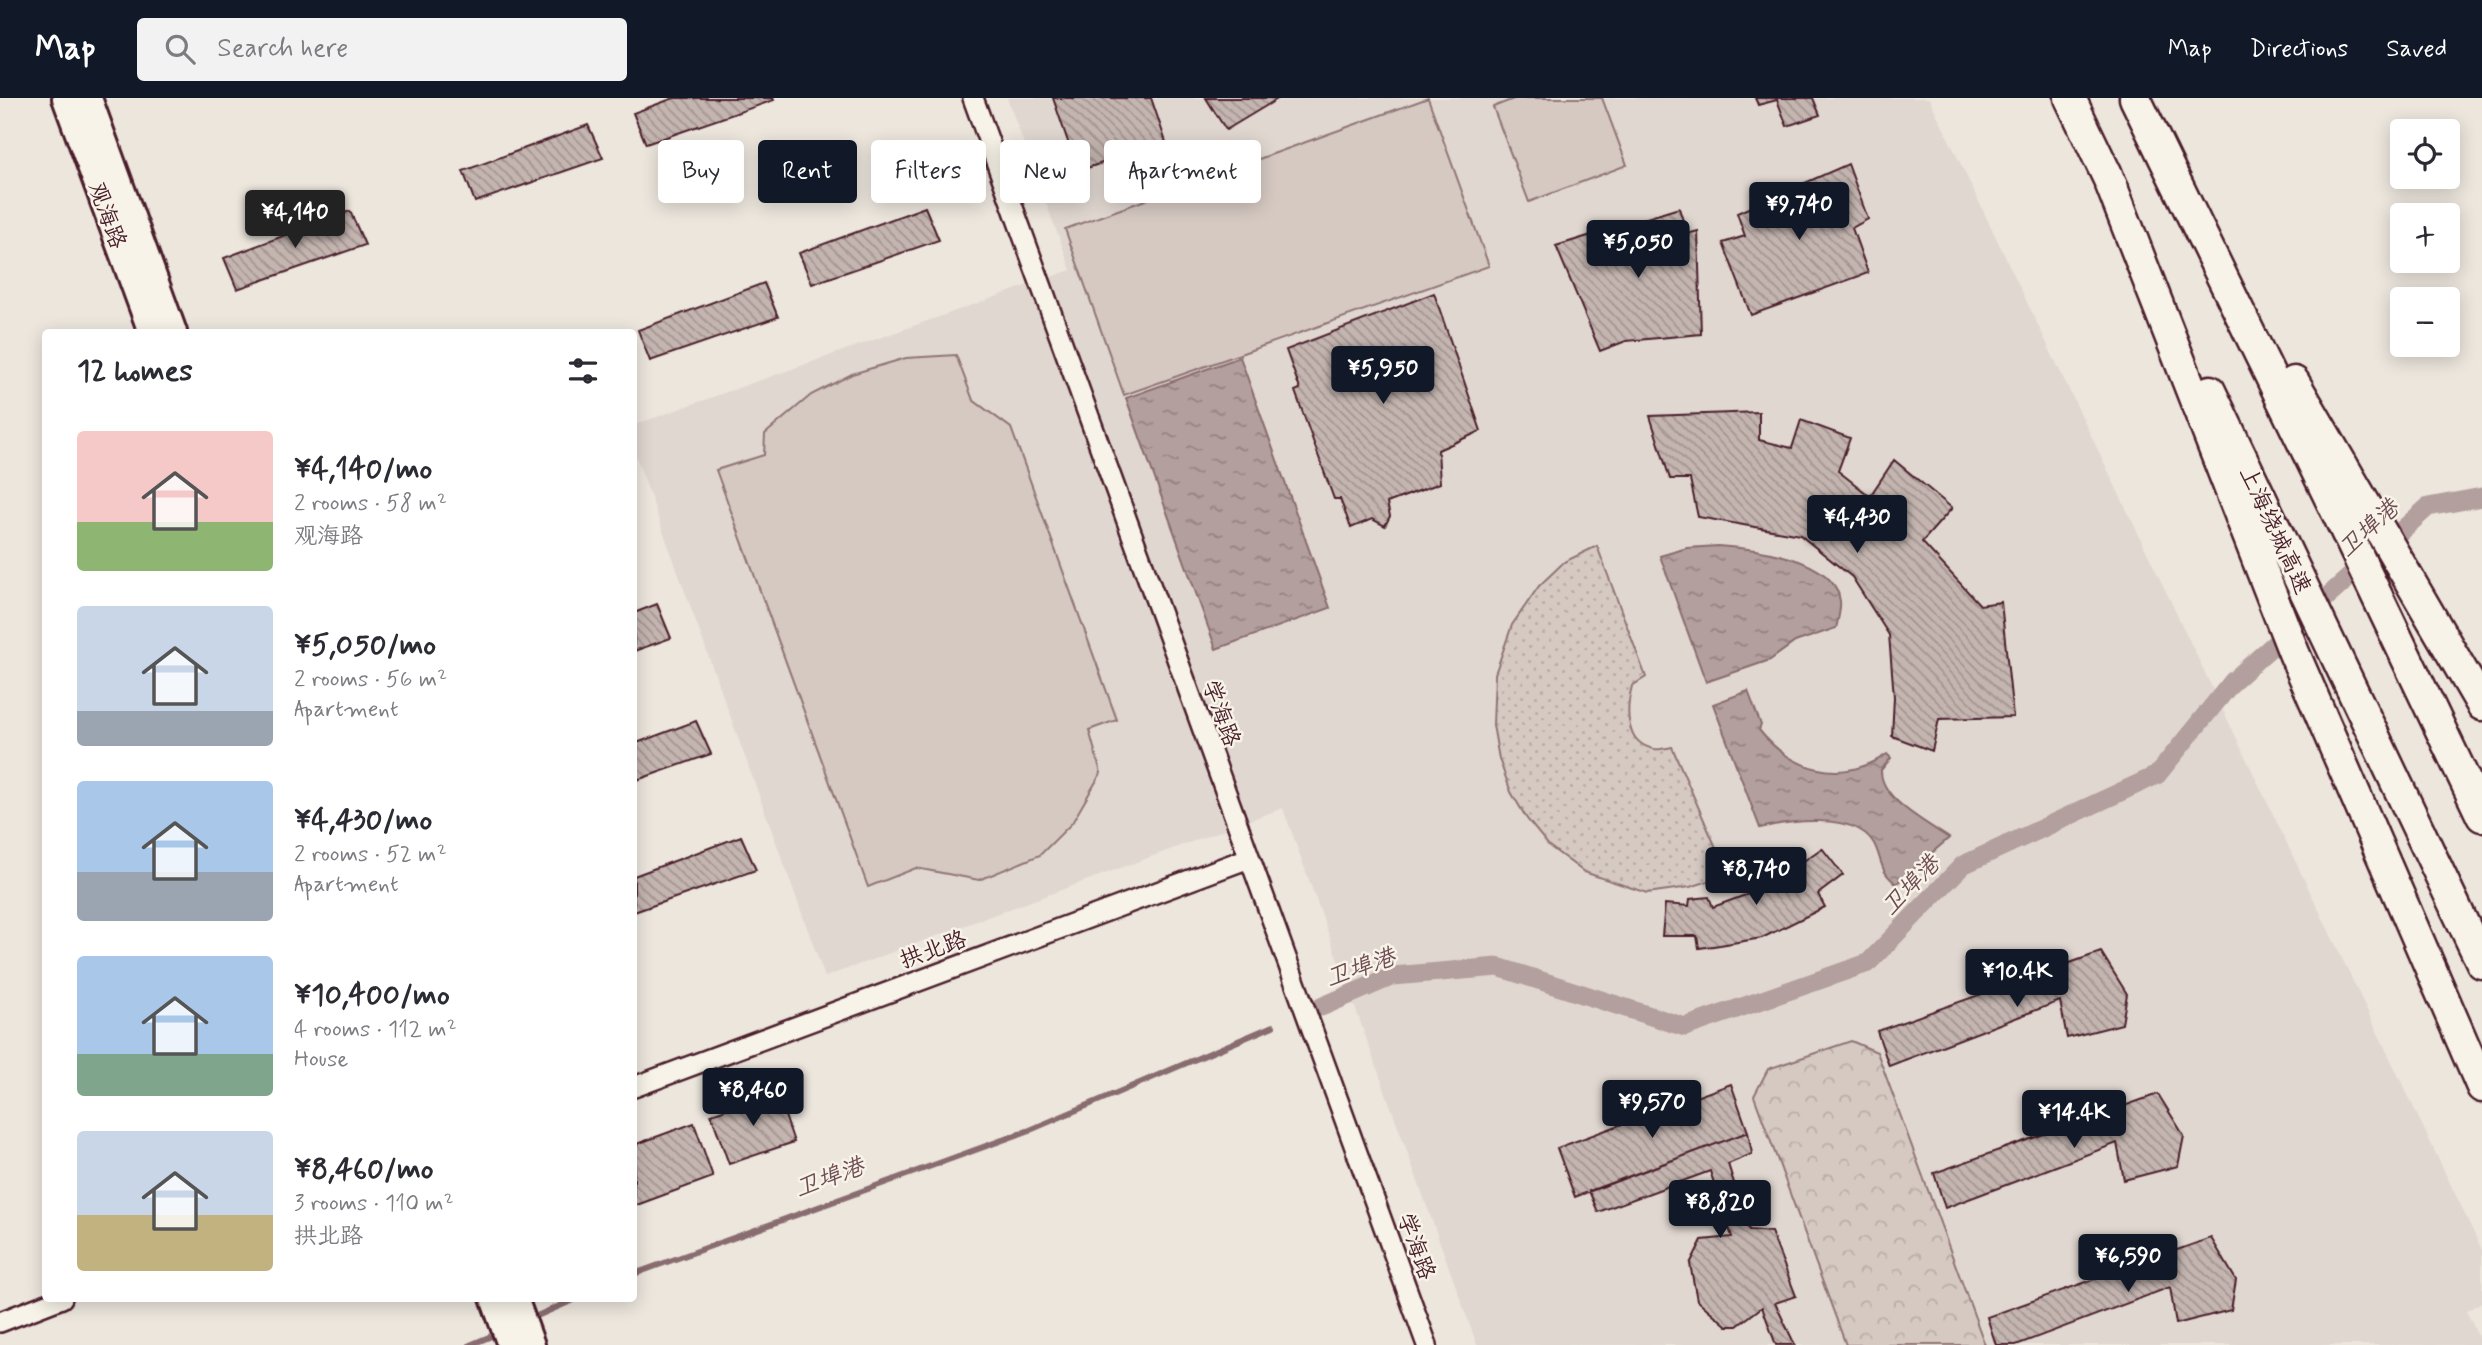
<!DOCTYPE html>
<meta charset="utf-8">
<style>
body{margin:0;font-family:Mynerve,"LXGW WenKai TC",sans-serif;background:#f2f2f3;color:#2b2b33;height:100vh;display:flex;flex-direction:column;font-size:26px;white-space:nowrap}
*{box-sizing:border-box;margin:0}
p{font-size:23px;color:#7c7c81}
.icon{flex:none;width:38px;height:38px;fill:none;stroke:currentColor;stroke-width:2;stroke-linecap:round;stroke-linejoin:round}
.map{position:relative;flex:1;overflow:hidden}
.panel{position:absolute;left:42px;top:231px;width:595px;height:973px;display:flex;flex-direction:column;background:#fff;border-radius:7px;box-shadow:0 4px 18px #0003}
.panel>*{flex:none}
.top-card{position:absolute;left:658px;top:42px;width:665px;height:63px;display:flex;gap:14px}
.controls{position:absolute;left:2390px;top:21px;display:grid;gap:14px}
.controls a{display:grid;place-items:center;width:70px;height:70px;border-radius:7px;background:#fff;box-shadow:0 4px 18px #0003;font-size:35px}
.price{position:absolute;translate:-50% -60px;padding:0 16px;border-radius:7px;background:#111827;color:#fff;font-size:23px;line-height:46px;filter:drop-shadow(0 2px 4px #0008)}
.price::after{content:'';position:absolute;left:50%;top:42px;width:21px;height:16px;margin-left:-10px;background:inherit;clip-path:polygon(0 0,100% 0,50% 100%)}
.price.on{background:#222;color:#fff}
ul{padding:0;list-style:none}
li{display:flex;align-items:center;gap:21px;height:175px;padding:0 35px}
li span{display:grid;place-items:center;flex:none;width:196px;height:140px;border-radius:7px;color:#555}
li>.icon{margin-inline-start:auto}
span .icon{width:84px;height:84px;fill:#fffc;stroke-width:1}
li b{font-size:30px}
h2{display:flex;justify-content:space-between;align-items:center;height:84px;padding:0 35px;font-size:30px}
.tag{padding:0 24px;border-radius:7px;background:#fff;box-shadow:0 4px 18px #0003;font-size:24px;line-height:63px}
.tag.on{background:#111827;color:#fff}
header{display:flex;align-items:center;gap:42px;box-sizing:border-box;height:98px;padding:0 35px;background:#111827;color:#fff}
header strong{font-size:33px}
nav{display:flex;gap:38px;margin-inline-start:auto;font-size:24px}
.search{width:490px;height:63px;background:#f2f2f3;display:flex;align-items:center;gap:18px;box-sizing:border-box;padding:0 24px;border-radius:7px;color:#7c7c81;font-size:26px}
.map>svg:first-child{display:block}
.built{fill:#e0d7d0}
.grass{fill:url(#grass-dots);stroke:#907476;stroke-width:2}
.park{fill:url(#park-crowns);stroke:#907476;stroke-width:2}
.garden{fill:#d5c9c2;stroke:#907476;stroke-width:2}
.water{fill:url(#water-ripples);stroke:#896c6f;stroke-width:2}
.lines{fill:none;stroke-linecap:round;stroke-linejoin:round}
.stream{stroke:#896c6f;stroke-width:6}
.canal{stroke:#b39f9d;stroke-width:19}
.building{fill:url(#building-back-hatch);stroke:#4a1f2b;stroke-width:2}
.minor-casing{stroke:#4a1f2b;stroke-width:24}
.major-casing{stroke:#4a1f2b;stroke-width:30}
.highway-casing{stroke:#4a1f2b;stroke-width:35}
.minor{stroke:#f7f3e8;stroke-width:19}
.major{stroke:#f7f3e8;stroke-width:24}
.highway{stroke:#f7f3e8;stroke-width:30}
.labels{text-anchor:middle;stroke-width:5;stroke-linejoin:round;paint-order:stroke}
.street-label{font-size:23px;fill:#4a1f2b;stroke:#f7f3e8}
.water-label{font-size:24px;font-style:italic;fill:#6f4c53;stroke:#f7f3e8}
</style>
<header>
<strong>Map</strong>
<div class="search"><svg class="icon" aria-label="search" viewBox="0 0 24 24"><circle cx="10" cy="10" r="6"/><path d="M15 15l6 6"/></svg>Search here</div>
<nav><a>Map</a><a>Directions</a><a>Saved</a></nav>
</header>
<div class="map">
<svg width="2482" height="1247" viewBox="0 0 2482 1247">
<defs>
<pattern id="grass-dots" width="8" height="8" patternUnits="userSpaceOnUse" patternTransform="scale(1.75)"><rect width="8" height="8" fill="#d5c9c2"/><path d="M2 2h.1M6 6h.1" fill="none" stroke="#b8aca7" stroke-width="1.8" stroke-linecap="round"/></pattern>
<pattern id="park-crowns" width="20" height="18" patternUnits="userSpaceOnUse" patternTransform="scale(1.75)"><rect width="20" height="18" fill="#d5c9c2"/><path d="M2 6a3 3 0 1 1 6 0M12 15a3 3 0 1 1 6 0" fill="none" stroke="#b8aca7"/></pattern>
<pattern id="water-ripples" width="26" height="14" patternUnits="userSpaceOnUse" patternTransform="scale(1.75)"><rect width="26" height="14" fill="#b39f9d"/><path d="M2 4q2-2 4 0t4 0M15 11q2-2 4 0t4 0" fill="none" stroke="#948180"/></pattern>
<pattern id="building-back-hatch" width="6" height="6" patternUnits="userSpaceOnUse" patternTransform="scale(1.75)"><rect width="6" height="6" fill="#c4b5b0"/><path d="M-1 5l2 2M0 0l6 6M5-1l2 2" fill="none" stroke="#a1938f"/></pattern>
</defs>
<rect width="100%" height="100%" fill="#ece6dd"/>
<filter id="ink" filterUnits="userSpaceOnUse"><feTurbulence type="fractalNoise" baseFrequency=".0143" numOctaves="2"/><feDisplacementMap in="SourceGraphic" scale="14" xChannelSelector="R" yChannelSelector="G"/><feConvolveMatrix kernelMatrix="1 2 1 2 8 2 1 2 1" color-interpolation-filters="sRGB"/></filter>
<g filter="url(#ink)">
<path class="built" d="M 1007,0 L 1929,0 L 2482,1152 L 2482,1204 L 2466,1213 L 2482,1247 L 1477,1247 L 1283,710 L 825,879 L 634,353 L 634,327 L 1071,172 Z"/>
<path class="grass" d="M 1597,448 L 1646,579 L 1632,588 C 1626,611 1624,645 1654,651 C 1659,652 1667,650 1672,649 L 1728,777 L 1690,789 L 1647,795 L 1584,774 L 1549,748 L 1527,721 L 1511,694 L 1499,661 L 1493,627 L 1495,576 L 1512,527 L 1539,488 L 1564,464 Z"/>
<path class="park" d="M 1851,943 L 1877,954 L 1985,1247 L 1846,1247 L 1754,998 L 1768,971 Z"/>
<path class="garden" d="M 1428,0 L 1489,168 L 1124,297 L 1065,131 Z
M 1516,0 L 1602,0 L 1627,67 L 1529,104 L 1493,9 Z
M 956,257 L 973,302 L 1011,330 L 1117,622 L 1089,632 L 1101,675 L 1072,725 L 1040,757 L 979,782 L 916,770 L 868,789 L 716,372 L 764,357 L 765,336 L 811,297 L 852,276 L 906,260 Z"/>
<path class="water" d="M 1240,259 L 1330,510 L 1216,551 L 1126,300 Z
M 1718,448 C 1751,450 1835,459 1840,503 C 1841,512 1838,522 1836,530 L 1795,544 L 1770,562 L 1706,584 L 1660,458 L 1687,450 Z
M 1748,593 L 1761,627 L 1759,632 C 1792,673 1841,687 1887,656 L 1891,660 L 1881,672 C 1880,701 1927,725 1949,740 L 1896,786 C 1893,783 1888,779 1885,774 C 1880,766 1879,753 1873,744 C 1854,714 1788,723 1760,730 L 1713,606 Z"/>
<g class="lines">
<path class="stream" d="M 634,1176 L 1030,1032 L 1273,928
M 530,1221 L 578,1200
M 470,1247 L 501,1234"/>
<path class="canal" d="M 1321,909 L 1393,878 L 1498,869 L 1685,929 L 1868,865 L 1963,767 L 2157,677 L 2233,583 L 2428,409 L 2482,399"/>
</g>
<path class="building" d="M 674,0 L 773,0 L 774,2 L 646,46 L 633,15 Z
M 1053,0 L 1151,0 L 1166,44 L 1078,73 Z
M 1206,0 L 1279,0 L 1226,32 Z
M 1755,0 L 1813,0 L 1820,17 L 1787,28 L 1777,2 L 1758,7 Z
M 588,27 L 603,60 L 475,104 L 463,73 Z
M 1848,66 L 1868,121 L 1852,130 L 1868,175 L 1751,217 L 1723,145 L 1745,138 L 1737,115 Z
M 925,109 L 939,142 L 812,186 L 799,155 Z
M 1679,110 L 1687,136 L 1698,133 L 1701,236 L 1626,243 L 1600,253 L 1556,148 Z
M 350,113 L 365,147 L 237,191 L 224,160 Z
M 764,185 L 778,219 L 650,263 L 638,232 Z
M 1434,195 L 1481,333 L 1438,352 L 1440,385 L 1387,405 L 1390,418 L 1385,428 L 1372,421 L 1351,430 L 1340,401 L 1334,401 L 1295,293 L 1300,291 L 1286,252 Z
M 1759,314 L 1759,342 L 1792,350 L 1801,322 L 1850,340 L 1838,373 L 1870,398 L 1894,362 L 1952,410 L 1922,444 L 1980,507 L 2001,504 L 2013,619 L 1939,621 L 1932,653 L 1892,638 L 1894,599 L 1889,537 L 1852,479 L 1800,437 L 1698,419 L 1690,381 L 1670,381 L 1650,318 Z
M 657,506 L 671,540 L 634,553 L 634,515 Z
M 696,623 L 711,656 L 634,683 L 634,646 Z
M 741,738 L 756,772 L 634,814 L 634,778 Z
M 1822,750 L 1843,777 L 1818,796 L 1825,809 L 1762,840 L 1720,847 L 1699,850 L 1697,838 L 1662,838 L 1665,806 L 1689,808 L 1690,801 L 1709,799 L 1713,809 L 1784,783 L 1778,773 L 1794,763 L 1798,767 Z
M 2101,854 L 2127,896 L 2122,926 L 2067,940 L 2060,903 L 1889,968 L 1877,933 Z
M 1731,986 L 1748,1034 L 1575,1099 L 1557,1050 Z
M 777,994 L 794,1044 L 729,1066 L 711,1016 Z
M 2158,996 L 2184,1038 L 2178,1068 L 2124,1082 L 2117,1045 L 1945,1110 L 1934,1075 Z
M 694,1025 L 713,1079 L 634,1108 L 634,1047 Z
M 1748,1034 L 1752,1056 L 1728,1066 L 1749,1132 L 1771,1134 L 1796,1198 L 1775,1205 L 1795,1247 L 1776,1247 L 1762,1209 L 1737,1228 L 1727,1228 L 1697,1202 L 1690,1166 L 1702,1142 L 1732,1139 L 1710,1073 L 1598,1114 L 1589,1093 Z
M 2211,1140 L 2236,1182 L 2231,1212 L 2176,1226 L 2170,1189 L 2016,1247 L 1996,1247 L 1987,1219 Z"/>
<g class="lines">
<defs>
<path id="minor" d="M 973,0 L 1427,1247
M 634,989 L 1249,760
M 0,1224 L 62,1200"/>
<path id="major" d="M 65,0 L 151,234
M 89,0 L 174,234
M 493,1200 L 510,1247
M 515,1200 L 532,1247"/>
<path id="highway" d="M 2070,0 L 2113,90
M 2135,0 L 2344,429 L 2482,718
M 2106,74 L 2294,555 L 2482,989
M 2294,284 L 2482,607
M 2210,293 L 2482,865"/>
</defs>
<use href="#minor" class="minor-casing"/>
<use href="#major" class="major-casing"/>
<use href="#highway" class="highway-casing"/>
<use href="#minor" class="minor"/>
<use href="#major" class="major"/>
<use href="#highway" class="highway"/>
</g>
</g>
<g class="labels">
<g class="street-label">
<text transform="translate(108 117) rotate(70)" y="8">观海路</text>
<text transform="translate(2276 432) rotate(65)" y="8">上海绕城高速</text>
<text transform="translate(1222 615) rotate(70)" y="8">学海路</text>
<text transform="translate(933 851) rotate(-20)" y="8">拱北路</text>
<text transform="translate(1417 1148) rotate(70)" y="8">学海路</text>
</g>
<g class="water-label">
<text transform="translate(2368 430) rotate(-42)" y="8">卫埠港</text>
<text transform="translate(1910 787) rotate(-46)" y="8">卫埠港</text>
<text transform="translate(1360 869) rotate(-19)" y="8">卫埠港</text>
<text transform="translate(829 1079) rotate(-20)" y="8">卫埠港</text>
</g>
</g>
</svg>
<div class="controls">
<a><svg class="icon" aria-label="locate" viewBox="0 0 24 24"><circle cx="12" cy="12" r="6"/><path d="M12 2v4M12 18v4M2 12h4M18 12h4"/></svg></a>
<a>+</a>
<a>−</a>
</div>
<b class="price" style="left:1799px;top:144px">¥9,740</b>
<b class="price on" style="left:295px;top:152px">¥4,140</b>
<b class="price" style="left:1638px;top:182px">¥5,050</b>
<b class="price" style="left:1383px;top:308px">¥5,950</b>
<b class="price" style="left:1857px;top:457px">¥4,430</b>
<b class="price" style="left:1756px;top:809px">¥8,740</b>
<b class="price" style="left:2017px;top:911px">¥10.4K</b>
<b class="price" style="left:753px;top:1030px">¥8,460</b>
<b class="price" style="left:1652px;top:1042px">¥9,570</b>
<b class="price" style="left:2074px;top:1052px">¥14.4K</b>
<b class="price" style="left:1720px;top:1142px">¥8,820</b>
<b class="price" style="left:2128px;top:1196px">¥6,590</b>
<div class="top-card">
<a class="tag">Buy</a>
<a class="tag on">Rent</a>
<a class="tag">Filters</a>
<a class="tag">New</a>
<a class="tag">Apartment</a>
</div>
<section class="panel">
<h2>12 homes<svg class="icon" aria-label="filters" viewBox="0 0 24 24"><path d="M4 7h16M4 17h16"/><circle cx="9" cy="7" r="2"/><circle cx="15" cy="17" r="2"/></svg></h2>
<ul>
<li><span style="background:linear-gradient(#f6c9c9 65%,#8fb573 0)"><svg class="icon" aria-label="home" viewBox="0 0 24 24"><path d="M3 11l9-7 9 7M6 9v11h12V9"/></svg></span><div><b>¥4,140/mo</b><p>2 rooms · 58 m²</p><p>观海路</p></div></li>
<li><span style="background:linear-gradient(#c9d6e8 75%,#9aa5b1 0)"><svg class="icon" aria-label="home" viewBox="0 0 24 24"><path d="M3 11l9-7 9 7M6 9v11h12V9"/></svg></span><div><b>¥5,050/mo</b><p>2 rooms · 56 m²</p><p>Apartment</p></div></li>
<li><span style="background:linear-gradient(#a9c7e8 65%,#9aa5b1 0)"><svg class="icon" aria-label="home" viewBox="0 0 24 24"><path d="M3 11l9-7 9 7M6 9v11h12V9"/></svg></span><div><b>¥4,430/mo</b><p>2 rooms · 52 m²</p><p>Apartment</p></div></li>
<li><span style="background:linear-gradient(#a9c7e8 70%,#7fa58c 0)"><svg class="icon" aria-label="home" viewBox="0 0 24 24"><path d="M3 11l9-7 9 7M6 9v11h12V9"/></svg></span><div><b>¥10,400/mo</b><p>4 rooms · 112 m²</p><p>House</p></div></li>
<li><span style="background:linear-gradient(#c9d6e8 60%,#c2b280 0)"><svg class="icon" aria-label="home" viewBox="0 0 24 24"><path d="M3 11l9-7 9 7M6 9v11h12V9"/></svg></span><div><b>¥8,460/mo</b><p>3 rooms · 110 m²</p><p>拱北路</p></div></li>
</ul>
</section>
</div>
